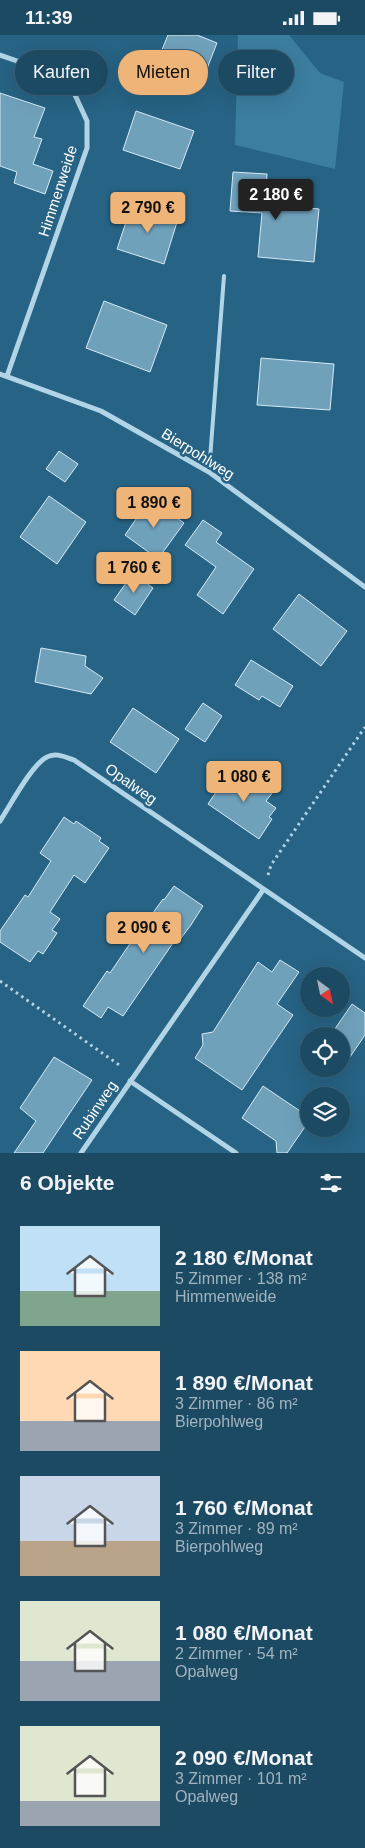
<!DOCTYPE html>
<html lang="de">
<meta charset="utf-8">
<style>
body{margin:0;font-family:Arial,sans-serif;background:#255169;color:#f1f3f6;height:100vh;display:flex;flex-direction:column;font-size:19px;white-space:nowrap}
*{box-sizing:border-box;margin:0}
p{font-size:16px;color:#a0b3be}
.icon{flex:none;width:28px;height:28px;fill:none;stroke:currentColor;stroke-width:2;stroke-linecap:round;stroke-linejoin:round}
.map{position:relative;height:1118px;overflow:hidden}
.details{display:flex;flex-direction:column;background:#1d4a63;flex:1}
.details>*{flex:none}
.guide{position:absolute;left:15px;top:15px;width:335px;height:45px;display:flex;gap:10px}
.needle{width:32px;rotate:147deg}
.fabs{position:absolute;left:300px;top:932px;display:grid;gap:10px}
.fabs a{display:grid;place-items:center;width:50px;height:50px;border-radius:50%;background:#1d4a63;box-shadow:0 5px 20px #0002,0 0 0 1px #3b6278;font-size:25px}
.price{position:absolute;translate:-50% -42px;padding:0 11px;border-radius:5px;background:#efb477;color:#111;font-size:16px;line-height:32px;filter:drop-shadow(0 1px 2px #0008)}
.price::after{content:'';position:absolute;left:50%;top:30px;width:15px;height:11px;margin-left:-8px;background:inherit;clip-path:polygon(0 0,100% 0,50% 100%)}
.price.selected{background:#222;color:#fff}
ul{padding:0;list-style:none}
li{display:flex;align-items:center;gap:15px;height:125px;padding:0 20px}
li span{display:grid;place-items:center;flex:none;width:140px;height:100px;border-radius:0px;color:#555}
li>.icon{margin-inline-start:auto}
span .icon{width:60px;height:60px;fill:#fffc;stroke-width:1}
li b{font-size:21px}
h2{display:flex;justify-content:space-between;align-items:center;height:60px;padding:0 20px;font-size:21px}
.chip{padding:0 18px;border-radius:22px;background:#1d4a63;box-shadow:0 5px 20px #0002,0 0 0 1px #3b6278;font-size:18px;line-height:45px}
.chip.selected{background:#efb477;color:#111}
.status{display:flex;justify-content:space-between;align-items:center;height:35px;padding:0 25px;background:#1d4a63;direction:ltr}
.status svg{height:14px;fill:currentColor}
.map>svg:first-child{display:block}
.green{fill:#3c7ea0}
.building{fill:#70a1bb;stroke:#d5eaf6}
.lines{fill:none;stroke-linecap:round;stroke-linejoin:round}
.path{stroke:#b1d5e7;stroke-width:3;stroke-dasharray:2.5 4;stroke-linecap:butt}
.lane{stroke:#b1d5e7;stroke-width:4}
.street{stroke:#b1d5e7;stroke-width:5}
.labels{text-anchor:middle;stroke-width:5;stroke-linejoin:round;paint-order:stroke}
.street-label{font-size:15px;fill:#fff;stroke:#276384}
</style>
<div class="status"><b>11:39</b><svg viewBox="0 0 49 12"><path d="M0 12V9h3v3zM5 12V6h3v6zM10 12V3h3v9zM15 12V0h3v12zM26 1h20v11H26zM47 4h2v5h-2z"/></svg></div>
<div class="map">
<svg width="365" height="1118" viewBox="0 0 365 1118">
<rect width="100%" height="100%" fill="#276384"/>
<path class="green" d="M 238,0 L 289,0 L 320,38 L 344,47 L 335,134 L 235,110 Z"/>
<path class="building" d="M 168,0 L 197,0 L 217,8 L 203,44 L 157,27 Z
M 0,58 L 45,73 L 34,102 L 42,104 L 33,129 L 53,136 L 45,159 L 14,148 L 17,137 L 0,131 Z
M 136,76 L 194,96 L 180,134 L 123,115 Z
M 233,137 L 267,139 L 265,169 L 319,174 L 314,227 L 258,222 L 262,178 L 230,176 Z
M 132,169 L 178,184 L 164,229 L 117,214 Z
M 104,266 L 167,290 L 150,337 L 86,313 Z
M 261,323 L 334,329 L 330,375 L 257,370 Z
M 59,416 L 78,429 L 65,447 L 46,434 Z
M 49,461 L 86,487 L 57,529 L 20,502 Z
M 150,464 L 184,488 L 158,524 L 125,500 Z
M 203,485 L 222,498 L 216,507 L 254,534 L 223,579 L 197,560 L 216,532 L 185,510 Z
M 133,538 L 153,553 L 135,580 L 114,565 Z
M 299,559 L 347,596 L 321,631 L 273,594 Z
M 41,613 L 86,621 L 85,631 L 103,643 L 91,659 L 35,647 Z
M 251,625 L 293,651 L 280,672 L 262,661 L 259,665 L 235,650 Z
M 203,668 L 222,681 L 205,707 L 185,694 Z
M 133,673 L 179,704 L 156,738 L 110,707 Z
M 244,738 L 273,757 L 266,766 L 276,773 L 269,782 L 272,784 L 259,804 L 208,769 L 227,741 Z
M 64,782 L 74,789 L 76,786 L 101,803 L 99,806 L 109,813 L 85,848 L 74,840 L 50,877 L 60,884 L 52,895 L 57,898 L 43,919 L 38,916 L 30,927 L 0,907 L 0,896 L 25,860 L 28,862 L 51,826 L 40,818 Z
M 174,851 L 203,871 L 191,890 L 178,907 L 175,905 L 123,981 L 108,972 L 101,983 L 83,971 L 107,936 L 110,938 L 146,885 L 147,886 L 163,864 L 164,865 Z
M 280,925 L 299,937 L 277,969 L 293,980 L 242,1055 L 195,1023 L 203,1010 L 202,999 L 213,997 L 258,927 L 272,937 Z
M 352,969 L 365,978 L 365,1000 L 341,1035 L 341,1001 L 330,1001 Z
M 54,1022 L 92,1045 L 43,1118 L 14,1118 L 36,1086 L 20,1073 Z
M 263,1051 L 309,1082 L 309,1086 L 287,1118 L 277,1118 L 276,1106 L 242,1083 Z"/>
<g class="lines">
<path class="path" d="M 268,840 L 271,830 L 365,692
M 0,946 L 122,1032"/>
<path class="lane" d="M 209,437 L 224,241"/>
<path class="street" d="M 0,20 L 52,38 L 75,60 L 87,86 L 87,113 L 7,341
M 0,339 L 101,376 L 209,437 L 365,552
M 0,786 C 10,771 32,729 47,722 C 55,717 65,722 74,725 L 365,923
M 130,1046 L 236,1118
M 81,1118 L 263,855"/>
</g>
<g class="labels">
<g class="street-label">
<text transform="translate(58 156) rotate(-72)" y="5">Himmenweide</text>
<text transform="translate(198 419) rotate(32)" y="5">Bierpohlweg</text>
<text transform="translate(131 749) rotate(35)" y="5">Opalweg</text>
<text transform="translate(95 1075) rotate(-56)" y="5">Rubinweg</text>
</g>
</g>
</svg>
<div class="fabs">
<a><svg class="needle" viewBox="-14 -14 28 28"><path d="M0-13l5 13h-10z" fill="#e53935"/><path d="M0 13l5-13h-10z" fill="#a0b3be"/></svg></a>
<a><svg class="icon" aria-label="locate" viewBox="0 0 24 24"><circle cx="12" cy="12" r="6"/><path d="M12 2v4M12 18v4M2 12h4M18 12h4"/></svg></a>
<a><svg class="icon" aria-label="layers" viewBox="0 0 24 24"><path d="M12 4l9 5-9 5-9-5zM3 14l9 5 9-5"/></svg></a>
</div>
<b class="price selected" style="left:276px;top:186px">2 180 €</b>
<b class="price" style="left:148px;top:199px">2 790 €</b>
<b class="price" style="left:154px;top:494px">1 890 €</b>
<b class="price" style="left:134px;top:559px">1 760 €</b>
<b class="price" style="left:244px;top:768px">1 080 €</b>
<b class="price" style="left:144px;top:919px">2 090 €</b>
<div class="guide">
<a class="chip">Kaufen</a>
<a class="chip selected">Mieten</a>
<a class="chip">Filter</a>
</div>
</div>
<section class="details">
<h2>6 Objekte<svg class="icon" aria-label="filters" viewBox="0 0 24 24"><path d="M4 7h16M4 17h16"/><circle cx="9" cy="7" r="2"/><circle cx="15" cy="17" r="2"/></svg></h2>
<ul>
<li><span style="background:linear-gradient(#bfe0f5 65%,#7fa58c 0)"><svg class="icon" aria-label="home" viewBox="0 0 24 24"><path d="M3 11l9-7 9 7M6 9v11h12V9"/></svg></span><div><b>2 180 €/Monat</b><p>5 Zimmer · 138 m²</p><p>Himmenweide</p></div></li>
<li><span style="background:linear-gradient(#ffd9b3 70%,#9aa5b1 0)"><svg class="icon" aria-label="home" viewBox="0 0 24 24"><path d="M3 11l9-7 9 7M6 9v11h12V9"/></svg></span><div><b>1 890 €/Monat</b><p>3 Zimmer · 86 m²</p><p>Bierpohlweg</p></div></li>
<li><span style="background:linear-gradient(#c9d6e8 65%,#b9a48a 0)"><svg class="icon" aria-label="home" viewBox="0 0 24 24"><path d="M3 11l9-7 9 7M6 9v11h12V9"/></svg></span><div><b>1 760 €/Monat</b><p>3 Zimmer · 89 m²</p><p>Bierpohlweg</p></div></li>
<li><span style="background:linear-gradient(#dfe7d0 60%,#9aa5b1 0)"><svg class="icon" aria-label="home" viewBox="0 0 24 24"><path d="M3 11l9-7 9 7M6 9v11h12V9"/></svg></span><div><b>1 080 €/Monat</b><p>2 Zimmer · 54 m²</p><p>Opalweg</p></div></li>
<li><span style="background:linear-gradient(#dfe7d0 75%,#9aa5b1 0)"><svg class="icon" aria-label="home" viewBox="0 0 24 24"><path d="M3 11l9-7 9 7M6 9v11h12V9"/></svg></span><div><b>2 090 €/Monat</b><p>3 Zimmer · 101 m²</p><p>Opalweg</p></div></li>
</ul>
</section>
